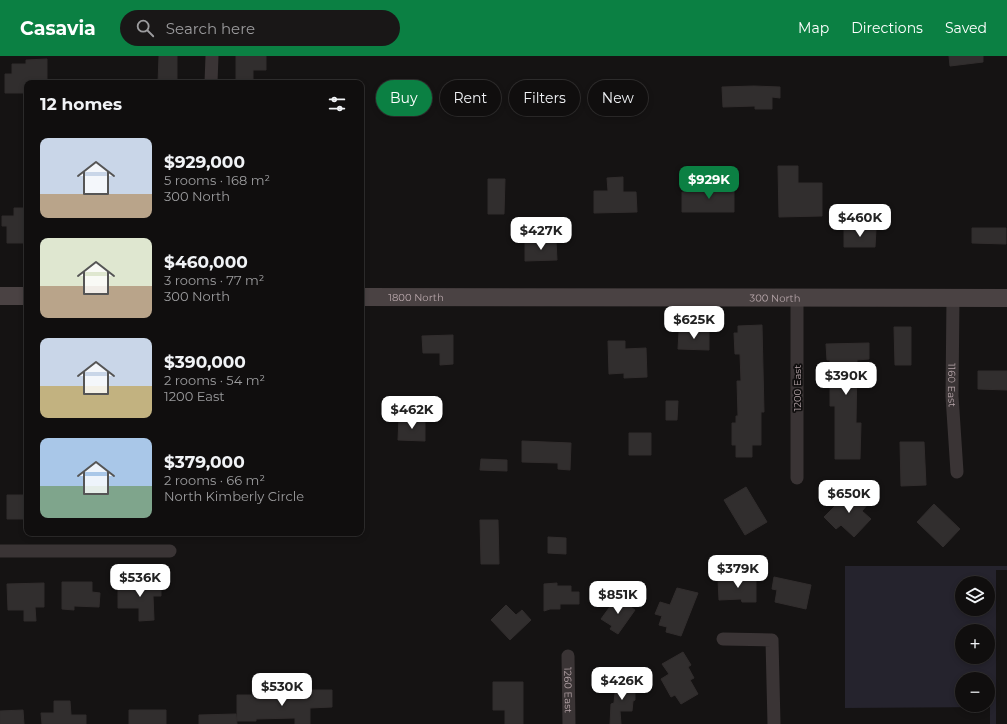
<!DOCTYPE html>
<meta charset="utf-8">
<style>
body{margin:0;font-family:Montserrat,sans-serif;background:#191717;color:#f1f3f6;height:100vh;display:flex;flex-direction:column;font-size:15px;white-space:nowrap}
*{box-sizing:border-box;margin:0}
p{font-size:13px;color:#9c9c9e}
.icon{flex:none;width:22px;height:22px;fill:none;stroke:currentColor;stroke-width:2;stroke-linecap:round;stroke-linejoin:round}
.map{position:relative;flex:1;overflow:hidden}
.panel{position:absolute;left:24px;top:24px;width:340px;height:456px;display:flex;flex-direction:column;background:#100e0e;border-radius:8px;box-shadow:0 2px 6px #0003,0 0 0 1px #302e2e}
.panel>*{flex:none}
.hud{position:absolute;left:376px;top:24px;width:380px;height:36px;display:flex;gap:8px}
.buttons{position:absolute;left:955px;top:520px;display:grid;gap:8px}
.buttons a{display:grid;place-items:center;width:40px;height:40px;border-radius:50%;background:#100e0e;box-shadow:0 2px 6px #0003,0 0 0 1px #302e2e;font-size:20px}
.price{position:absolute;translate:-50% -34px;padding:0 9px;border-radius:8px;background:#fff;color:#222;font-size:13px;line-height:26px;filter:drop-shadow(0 1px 2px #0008)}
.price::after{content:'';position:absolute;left:50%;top:24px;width:12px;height:9px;margin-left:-6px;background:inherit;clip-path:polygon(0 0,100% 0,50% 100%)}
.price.active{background:#0b8043;color:#fff}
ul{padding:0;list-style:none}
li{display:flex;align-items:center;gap:12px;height:100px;padding:0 16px}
li span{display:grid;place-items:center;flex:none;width:112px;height:80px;border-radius:8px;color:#555}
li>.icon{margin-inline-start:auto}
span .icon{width:48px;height:48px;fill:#fffc;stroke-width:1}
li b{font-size:17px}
h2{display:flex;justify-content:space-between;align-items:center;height:48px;padding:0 16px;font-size:17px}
.chip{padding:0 14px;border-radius:18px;background:#100e0e;box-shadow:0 2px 6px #0003,0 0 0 1px #302e2e;font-size:14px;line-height:36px}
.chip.active{background:#0b8043;color:#fff}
header{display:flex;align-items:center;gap:24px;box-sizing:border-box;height:56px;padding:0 20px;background:#0b8043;color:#fff}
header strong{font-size:19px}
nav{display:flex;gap:22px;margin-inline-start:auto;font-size:14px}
.search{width:280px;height:36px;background:#191717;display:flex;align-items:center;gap:10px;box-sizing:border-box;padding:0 14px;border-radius:22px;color:#9c9c9e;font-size:15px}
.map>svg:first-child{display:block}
.green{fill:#25232d;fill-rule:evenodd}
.building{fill:#312e2e;stroke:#312d2d}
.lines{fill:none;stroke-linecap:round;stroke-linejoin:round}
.street{stroke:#3a3435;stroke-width:13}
.secondary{stroke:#4a4243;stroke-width:18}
.labels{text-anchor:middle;stroke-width:3.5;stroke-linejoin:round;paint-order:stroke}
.street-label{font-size:10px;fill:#b6a5a9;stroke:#100e0e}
</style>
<header>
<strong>Casavia</strong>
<div class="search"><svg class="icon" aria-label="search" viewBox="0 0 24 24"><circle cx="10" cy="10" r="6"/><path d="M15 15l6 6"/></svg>Search here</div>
<nav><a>Map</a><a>Directions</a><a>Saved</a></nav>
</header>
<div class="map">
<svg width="1007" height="668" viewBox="0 0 1007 668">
<rect width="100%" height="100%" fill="#151313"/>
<path class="green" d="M 845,510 L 1007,510 L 1007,514 L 996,514 L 996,668 L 990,668 L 990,651 L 845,652 ZM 962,527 L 988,527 L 988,553 L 962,553 ZM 962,575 L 988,575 L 988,601 L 962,601 ZM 962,623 L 988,623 L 988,649 L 962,649 Z"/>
<path class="building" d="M 159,0 L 177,0 L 177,27 L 158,27 Z
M 236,0 L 266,0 L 266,14 L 253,14 L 253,24 L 236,24 Z
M 949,0 L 983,0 L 983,6 L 950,10 Z
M 47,3 L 47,27 L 27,27 L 27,37 L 5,37 L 5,18 L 12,18 L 12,8 L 26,8 L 26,4 Z
M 754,30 L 780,31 L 780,42 L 772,41 L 772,53 L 755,53 L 755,50 L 723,51 L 722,31 Z
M 778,110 L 798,110 L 798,127 L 822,127 L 822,160 L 779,161 Z
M 623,121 L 623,136 L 636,136 L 637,156 L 594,157 L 594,135 L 608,135 L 607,122 Z
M 488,123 L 505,123 L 504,158 L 488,158 Z
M 704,131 L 734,131 L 734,156 L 682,156 L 682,136 L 704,136 Z
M 14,152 L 27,152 L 27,187 L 7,187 L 7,170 L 2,170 L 2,160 L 14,160 Z
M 972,172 L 1006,172 L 1006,188 L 972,187 Z
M 844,173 L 876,173 L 875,191 L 844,191 Z
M 525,185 L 556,185 L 557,204 L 525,205 Z
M 762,269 L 764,356 L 761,356 L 761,389 L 752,389 L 752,401 L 736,401 L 736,389 L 732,389 L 732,367 L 736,367 L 736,360 L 738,360 L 737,325 L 741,325 L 740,298 L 735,298 L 734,277 L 738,277 L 738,270 Z
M 894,271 L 911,271 L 911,309 L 895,309 Z
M 695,273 L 709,273 L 709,294 L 678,293 L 679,276 L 695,276 Z
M 453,279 L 453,308 L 440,309 L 440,297 L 423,297 L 422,280 Z
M 608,285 L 625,285 L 625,293 L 646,292 L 647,321 L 624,322 L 624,317 L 609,318 Z
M 869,287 L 869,303 L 857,304 L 856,367 L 861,367 L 860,403 L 835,403 L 835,350 L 830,350 L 830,304 L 827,304 L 826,288 Z
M 978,315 L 1007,315 L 1007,334 L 978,333 Z
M 666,345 L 678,345 L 677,364 L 666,364 Z
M 399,362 L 425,363 L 425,385 L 398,384 Z
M 629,377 L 651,377 L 651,399 L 629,399 Z
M 522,385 L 571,387 L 570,414 L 558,413 L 558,407 L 522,406 Z
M 900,386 L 924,386 L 926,429 L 901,430 Z
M 481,403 L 507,404 L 507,415 L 480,414 Z
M 746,431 L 767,466 L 745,479 L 724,444 Z
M 852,433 L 868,448 L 862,455 L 871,463 L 854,481 L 841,469 L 836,473 L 824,461 Z
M 7,439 L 27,439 L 27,463 L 7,463 Z
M 934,448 L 960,473 L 943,491 L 917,466 Z
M 480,464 L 498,464 L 499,508 L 481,508 Z
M 548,481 L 566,482 L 566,498 L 548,497 Z
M 774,521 L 811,529 L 806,553 L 775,546 L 777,534 L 772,533 Z
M 756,522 L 756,546 L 742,546 L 741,543 L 719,544 L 718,523 Z
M 127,525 L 161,525 L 161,540 L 153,540 L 154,564 L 139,565 L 139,552 L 118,552 L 118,532 L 127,532 Z
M 62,526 L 92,526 L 92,536 L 100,537 L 99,551 L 74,550 L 74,554 L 62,553 Z
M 44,527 L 44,551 L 35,551 L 36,565 L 24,565 L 24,554 L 8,554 L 7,528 Z
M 557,527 L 557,530 L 571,530 L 571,536 L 579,536 L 579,548 L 560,548 L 560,553 L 550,553 L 544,555 L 544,528 Z
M 677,532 L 698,537 L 681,580 L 666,576 L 667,571 L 659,569 L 662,560 L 655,558 L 660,546 L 670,549 Z
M 617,541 L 635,554 L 618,578 L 610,573 L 612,570 L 601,563 Z
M 506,549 L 516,559 L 522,554 L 531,564 L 510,584 L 491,564 Z
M 683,596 L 691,609 L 688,611 L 694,622 L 690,624 L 698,638 L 681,648 L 675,639 L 671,641 L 661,623 L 669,618 L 662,608 Z
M 493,626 L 523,626 L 523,668 L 505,668 L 505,654 L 493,654 Z
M 616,627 L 635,628 L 635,644 L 633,645 L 632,655 L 620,655 L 621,668 L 610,668 L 611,648 L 614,647 Z
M 311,634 L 332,634 L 332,651 L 310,652 L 310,668 L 295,668 L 295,662 L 256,663 L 256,665 L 237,665 L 237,639 L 255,639 L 255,643 L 311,642 Z
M 54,645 L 70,645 L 71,659 L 86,659 L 86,668 L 42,668 L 41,657 L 54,657 Z
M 23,654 L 24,668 L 0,668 L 0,655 Z
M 129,654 L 166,654 L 166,668 L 129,668 Z
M 236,658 L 237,668 L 199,668 L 199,659 Z"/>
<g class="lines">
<g class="street">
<path d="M 211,27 L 212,0"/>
<path id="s1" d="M 953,241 L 952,340 L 957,416"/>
<path d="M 797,422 L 797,241"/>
<path d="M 0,495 L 170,495"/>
<path d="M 723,583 L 772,584 L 774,668"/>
<path id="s2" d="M 568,600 L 569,668"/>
</g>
<g class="secondary">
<path d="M 0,240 L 27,240"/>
<path id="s3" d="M 361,241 L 1007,242"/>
</g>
</g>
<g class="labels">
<g class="street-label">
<text dy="4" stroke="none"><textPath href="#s3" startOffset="55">1800 North</textPath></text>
<text dy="4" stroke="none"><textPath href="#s3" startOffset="414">300 North</textPath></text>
<text dy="4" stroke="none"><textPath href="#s1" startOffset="88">1160 East</textPath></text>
<text transform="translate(797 332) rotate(-90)" y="4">1200 East</text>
<text dy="4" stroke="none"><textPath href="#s2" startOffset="34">1260 East</textPath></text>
</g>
</g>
</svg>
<div class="buttons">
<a><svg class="icon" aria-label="layers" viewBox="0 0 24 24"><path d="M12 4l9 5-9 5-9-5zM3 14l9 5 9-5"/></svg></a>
<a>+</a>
<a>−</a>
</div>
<b class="price active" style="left:709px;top:144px">$929K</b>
<b class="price" style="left:860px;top:182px">$460K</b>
<b class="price" style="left:541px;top:195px">$427K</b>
<b class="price" style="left:694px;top:284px">$625K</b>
<b class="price" style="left:846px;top:340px">$390K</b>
<b class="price" style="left:412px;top:374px">$462K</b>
<b class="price" style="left:849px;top:458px">$650K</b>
<b class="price" style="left:738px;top:533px">$379K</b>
<b class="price" style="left:140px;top:542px">$536K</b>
<b class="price" style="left:618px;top:559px">$851K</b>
<b class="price" style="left:622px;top:645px">$426K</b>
<b class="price" style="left:282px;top:651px">$530K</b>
<div class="hud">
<a class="chip active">Buy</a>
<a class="chip">Rent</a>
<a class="chip">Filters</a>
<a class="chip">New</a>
</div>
<section class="panel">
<h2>12 homes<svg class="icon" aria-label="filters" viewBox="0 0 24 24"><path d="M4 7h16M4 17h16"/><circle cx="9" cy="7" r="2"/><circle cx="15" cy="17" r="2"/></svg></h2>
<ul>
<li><span style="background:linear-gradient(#c9d6e8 70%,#b9a48a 0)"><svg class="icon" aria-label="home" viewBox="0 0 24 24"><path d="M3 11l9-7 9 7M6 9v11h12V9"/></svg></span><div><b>$929,000</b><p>5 rooms · 168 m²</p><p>300 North</p></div></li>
<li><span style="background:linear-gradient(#dfe7d0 60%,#b9a48a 0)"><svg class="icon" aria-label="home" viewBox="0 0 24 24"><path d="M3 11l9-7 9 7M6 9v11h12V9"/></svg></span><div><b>$460,000</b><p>3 rooms · 77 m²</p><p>300 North</p></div></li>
<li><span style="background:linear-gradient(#c9d6e8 60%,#c2b280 0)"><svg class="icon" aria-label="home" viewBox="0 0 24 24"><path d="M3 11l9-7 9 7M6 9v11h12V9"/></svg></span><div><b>$390,000</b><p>2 rooms · 54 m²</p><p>1200 East</p></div></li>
<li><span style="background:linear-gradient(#a9c7e8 60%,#7fa58c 0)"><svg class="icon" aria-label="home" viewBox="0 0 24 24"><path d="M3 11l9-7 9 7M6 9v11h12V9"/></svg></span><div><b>$379,000</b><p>2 rooms · 66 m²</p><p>North Kimberly Circle</p></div></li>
</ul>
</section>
</div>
